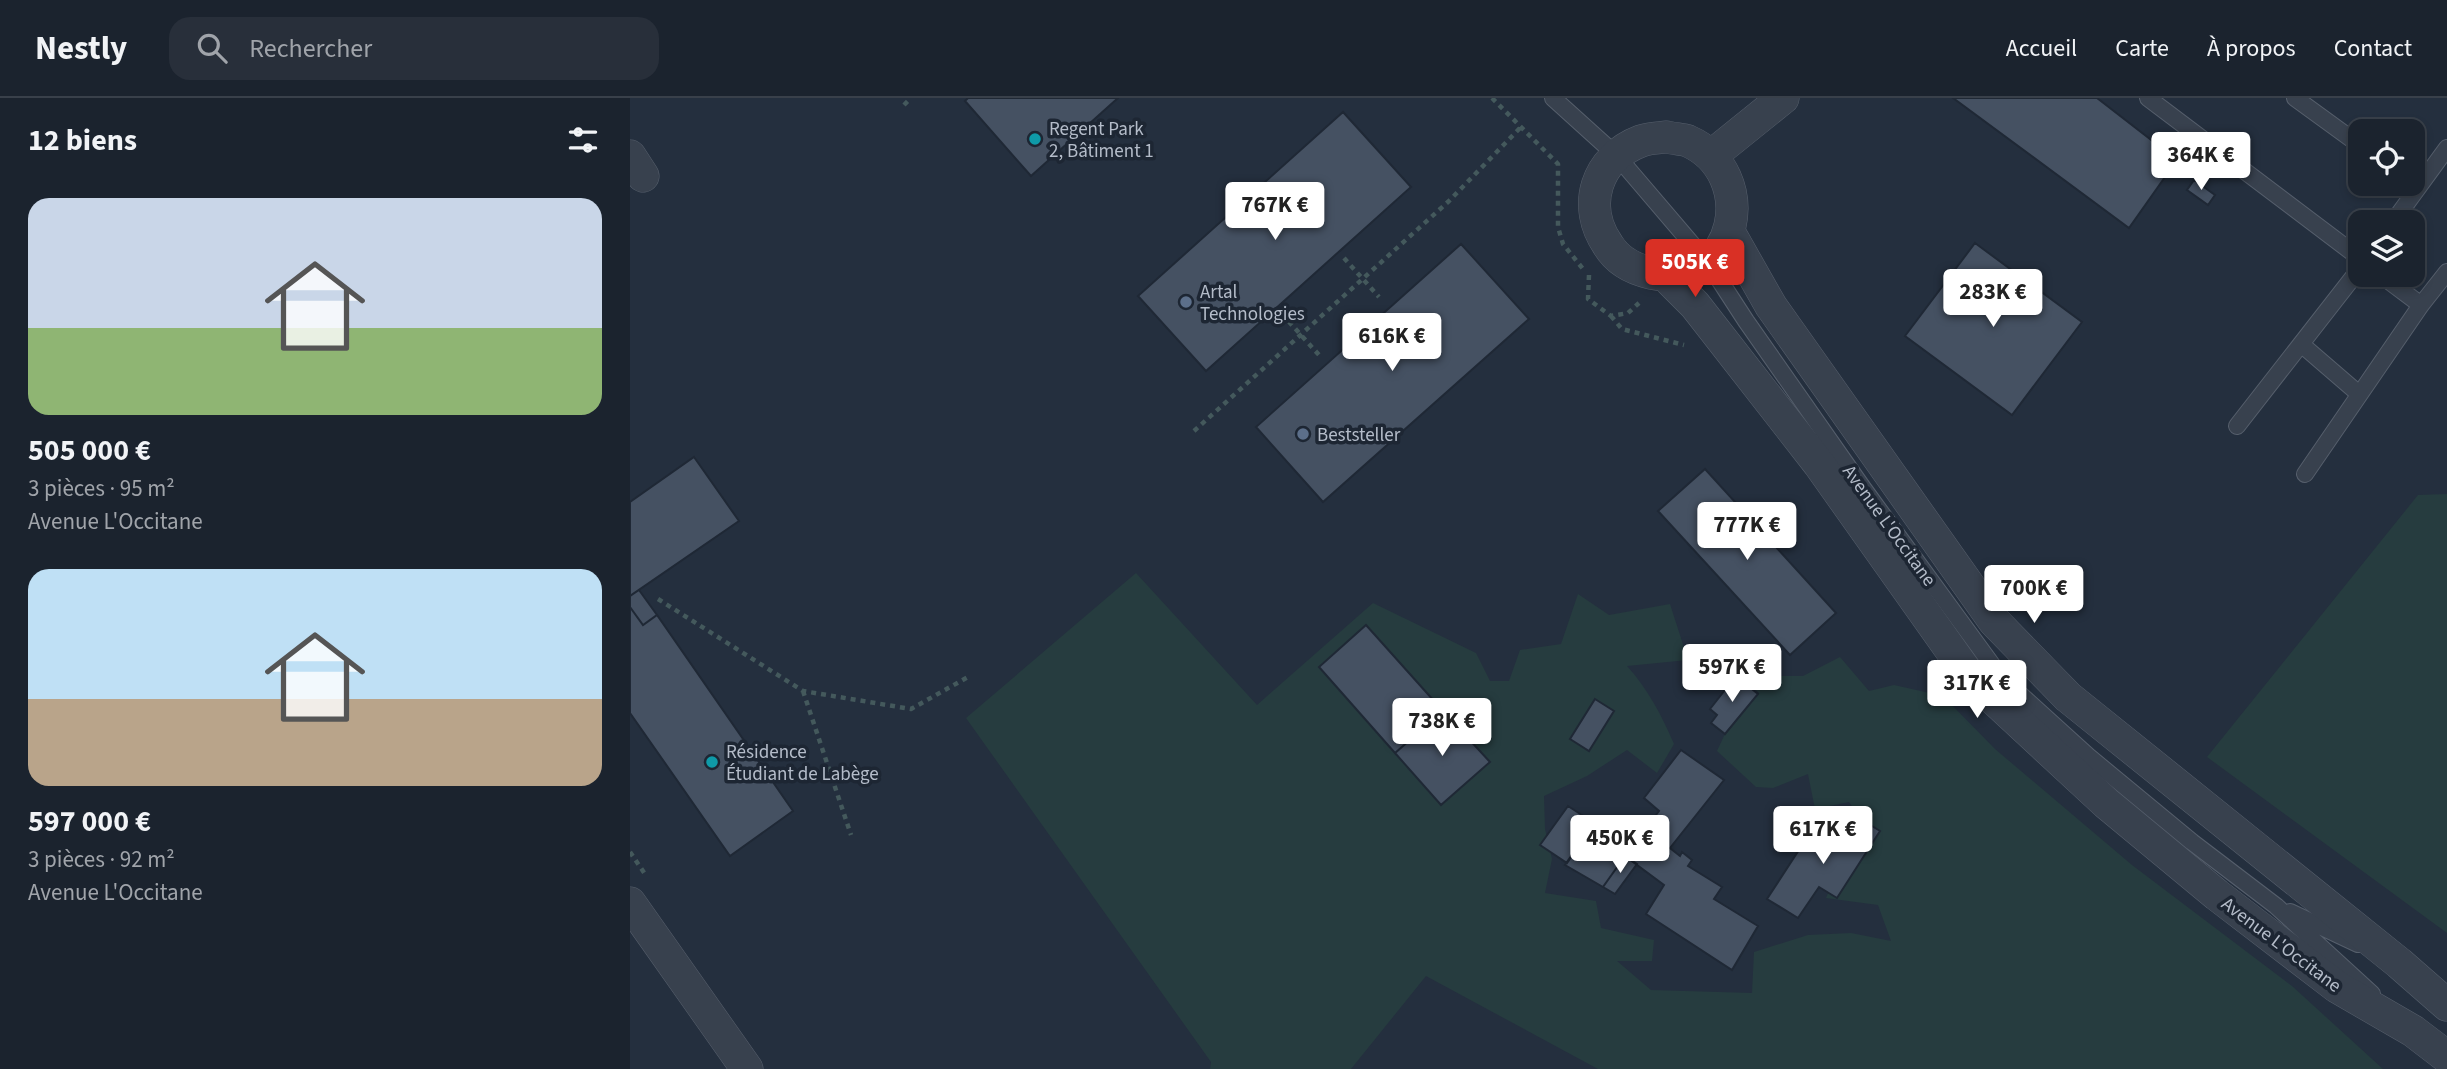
<!DOCTYPE html>
<html lang="fr">
<meta charset="utf-8">
<style>
body{margin:0;font-family:"Source Sans 3",sans-serif;background:#282f3a;color:#f1f3f6;height:100vh;display:flex;flex-direction:column;font-size:26px;white-space:nowrap}
*{box-sizing:border-box;margin:0}
p{font-size:23px;color:#a0a4aa}
.icon{flex:none;width:38px;height:38px;fill:none;stroke:currentColor;stroke-width:2;stroke-linecap:round;stroke-linejoin:round}
.map{position:relative;flex:1;overflow:hidden}
.drawer{display:flex;flex-direction:column;background:#1b232e;width:630px}
.drawer>*{flex:none}
.buttons{position:absolute;left:1718px;top:21px;display:grid;gap:14px}
.buttons a{display:grid;place-items:center;width:77px;height:77px;border-radius:14px;background:#1b232e;box-shadow:0 4px 10px #0003,0 0 0 2px #39404a;font-size:35px}
.price{position:absolute;translate:-50% -60px;padding:0 16px;border-radius:7px;background:#fff;color:#222;font-size:23px;line-height:46px;filter:drop-shadow(0 2px 4px #0008)}
.price::after{content:'';position:absolute;left:50%;top:42px;width:21px;height:16px;margin-left:-10px;background:inherit;clip-path:polygon(0 0,100% 0,50% 100%)}
.price.active{background:#d93025;color:#fff}
ul{padding:0;list-style:none}
li{display:grid;align-content:center;gap:14px;height:371px;padding:0 28px}
li span{display:grid;place-items:center;height:217px;border-radius:21px;color:#555}
li>.icon{margin-inline-start:auto}
span .icon{width:126px;height:126px;fill:#fffc;stroke-width:1}
li b{font-size:30px}
h2{display:flex;justify-content:space-between;align-items:center;height:84px;padding:0 28px;font-size:30px}
header{display:flex;align-items:center;gap:42px;box-sizing:border-box;height:98px;padding:0 35px;background:#1b232e;border-bottom:2px solid #39404a}
header strong{font-size:33px}
nav{display:flex;gap:38px;margin-inline-start:auto;font-size:24px}
.search{width:490px;height:63px;background:#282f3a;display:flex;align-items:center;gap:18px;box-sizing:border-box;padding:0 24px;border-radius:21px;color:#a0a4aa;font-size:26px}
main{display:flex;flex:1;min-height:0}
.map>svg:first-child{display:block}
.green{fill:#263c3f}
.building{fill:#455162;stroke:#1f2835;stroke-width:2}
.lines{fill:none;stroke-linecap:round;stroke-linejoin:round}
.service-casing{stroke:#565f6c;stroke-width:18}
.minor-casing{stroke:#565f6c;stroke-width:33}
.path{stroke:#44595c;stroke-width:4.5;stroke-dasharray:5 5;stroke-linecap:butt}
.service{stroke:#38414e;stroke-width:16}
.minor{stroke:#38414e;stroke-width:32}
.culture-dot{fill:#0f9aa8;stroke:#1d2633;stroke-width:2.5}
.service-dot{fill:#5c6f8a;stroke:#1d2633;stroke-width:2.5}
.labels{text-anchor:middle;stroke-width:7;stroke-linejoin:round;paint-order:stroke}
.poi-label{font-size:19px;fill:#b4bcc9;stroke:#1d2633;text-anchor:start}
.street-label{font-size:19px;fill:#b4bcc9;stroke:#1d2633}
</style>
<header>
<strong>Nestly</strong>
<div class="search"><svg class="icon" aria-label="search" viewBox="0 0 24 24"><circle cx="10" cy="10" r="6"/><path d="M15 15l6 6"/></svg>Rechercher</div>
<nav><a>Accueil</a><a>Carte</a><a>À propos</a><a>Contact</a></nav>
</header>
<main>
<section class="drawer">
<h2>12 biens<svg class="icon" aria-label="filters" viewBox="0 0 24 24"><path d="M4 7h16M4 17h16"/><circle cx="9" cy="7" r="2"/><circle cx="15" cy="17" r="2"/></svg></h2>
<ul>
<li><span style="background:linear-gradient(#c9d6e8 60%,#8fb573 0)"><svg class="icon" aria-label="home" viewBox="0 0 24 24"><path d="M3 11l9-7 9 7M6 9v11h12V9"/></svg></span><div><b>505 000 €</b><p>3 pièces · 95 m²</p><p>Avenue L'Occitane</p></div></li>
<li><span style="background:linear-gradient(#bfe0f5 60%,#b9a48a 0)"><svg class="icon" aria-label="home" viewBox="0 0 24 24"><path d="M3 11l9-7 9 7M6 9v11h12V9"/></svg></span><div><b>597 000 €</b><p>3 pièces · 92 m²</p><p>Avenue L'Occitane</p></div></li>
</ul>
</section>
<div class="map">
<svg width="1817" height="971" viewBox="0 0 1817 971">
<rect width="100%" height="100%" fill="#242f3e"/>
<path class="green" d="M 1817,396 L 1817,835 L 1577,659 L 1788,397 Z
M 506,475 L 627,607 L 743,505 L 846,555 L 860,583 L 879,583 L 890,552 L 931,546 L 948,496 L 979,517 L 1040,506 L 1058,562 L 997,568 C 1018,591 1032,618 1044,646 L 1027,675 L 997,652 L 957,678 L 914,698 L 915,731 L 922,761 L 915,795 L 966,803 L 971,830 L 1024,842 L 1022,863 L 987,863 L 1021,892 L 1122,895 L 1124,854 L 1178,837 L 1221,835 L 1261,843 L 1248,807 L 1196,800 L 1230,720 L 1219,704 L 1185,711 L 1178,676 L 1143,690 L 1126,689 L 1087,653 L 1094,638 L 1129,595 L 1117,583 L 1132,578 L 1173,578 L 1210,559 L 1239,593 L 1264,587 L 1313,598 L 1365,651 L 1502,767 L 1662,888 L 1753,971 L 968,971 L 796,878 L 721,971 L 580,971 L 581,964 L 336,620 Z"/>
<path class="building" d="M 338,0 L 488,0 L 401,78 L 335,3 Z
M 1323,0 L 1467,0 L 1547,62 L 1499,130 Z
M 713,14 L 781,89 L 576,273 L 508,198 Z
M 1564,82 L 1585,97 L 1578,107 L 1557,92 Z
M 1345,145 L 1452,224 L 1382,317 L 1275,238 Z
M 831,146 L 899,221 L 693,404 L 626,329 Z
M 64,359 L 109,423 L 0,498 L 0,404 Z
M 1075,371 L 1206,515 L 1160,557 L 1028,413 Z
M 9,492 L 27,517 L 13,527 L 0,509 L 0,498 Z
M 0,509 L 13,527 L 27,517 L 163,713 L 100,758 L 0,615 Z
M 736,527 L 813,613 L 765,655 L 689,569 Z
M 1106,578 L 1128,596 L 1095,636 L 1081,625 L 1087,617 L 1080,611 Z
M 965,601 L 984,613 L 959,653 L 940,641 Z
M 813,613 L 860,664 L 811,707 L 765,655 Z
M 1051,652 L 1094,682 L 1040,750 L 1050,758 L 1052,754 L 1062,762 L 1058,768 L 1092,789 L 1084,801 L 1128,828 L 1102,872 L 1016,816 L 1034,787 L 995,758 L 1029,713 L 1014,700 Z
M 938,708 L 964,725 L 937,765 L 910,747 Z
M 1221,715 L 1250,733 L 1207,800 L 1189,789 L 1168,820 L 1137,801 L 1180,735 L 1200,748 Z
M 964,725 L 1000,751 L 973,789 L 935,767 Z
M 995,758 L 1007,766 L 985,796 L 973,789 Z"/>
<g class="lines">
<defs>
<path id="service" d="M 923,0 L 986,57 L 1079,166 L 1116,223 L 1233,390 L 1371,579 L 1458,658 L 1562,744 L 1646,808 L 1742,896
M 1518,0 L 1731,161
M 1665,0 L 1731,48
M 1763,124 L 1817,50
M 1751,177 L 1791,207
M 1671,246 L 1729,296
M 1607,328 L 1731,169
M 1675,376 L 1791,207 L 1817,174
M 1660,814 L 1728,846"/>
<path id="minor" d="M 1037,39 C 1044,41 1052,41 1058,43 C 1131,75 1109,194 1021,175 C 1003,171 987,162 978,147 C 951,108 966,60 1011,43 C 1019,40 1028,40 1037,39 Z
M 0,58 L 13,78
M 1081,58 L 1153,0
M 1099,134 L 1141,208 L 1364,523 L 1438,599 L 1769,865 L 1817,907
M 1036,178 L 1065,207 L 1189,366 L 1340,579 L 1476,705 L 1587,797 L 1707,889 L 1783,933 L 1817,959
M 0,805 L 117,971"/>
</defs>
<use href="#service" class="service-casing"/>
<use href="#minor" class="minor-casing"/>
<path class="path" d="M 862,0 L 928,66 L 928,129 L 933,146 L 953,171
M 274,7 L 281,0
M 714,160 L 749,199
M 959,177 L 958,201 L 981,218 L 998,215 L 1009,205
M 652,216 L 689,257
M 981,218 L 992,231 L 1054,247
M 564,333 L 819,103 L 891,29
M 28,501 L 173,593 L 281,611 L 338,579
M 173,593 L 221,737
M 0,754 L 15,776"/>
<use href="#service" class="service"/>
<use href="#minor" class="minor"/>
</g>
<g class="culture-dot">
<circle cx="405" cy="41" r="7"/>
<circle cx="82" cy="664" r="7"/>
</g>
<g class="service-dot">
<circle cx="556" cy="204" r="7"/>
<circle cx="673" cy="336" r="7"/>
</g>
<g class="labels">
<g class="poi-label">
<text x="419" y="37">Regent Park<tspan x="419" dy="22">2, Bâtiment 1</tspan></text>
<text x="570" y="200">Artal<tspan x="570" dy="22">Technologies</tspan></text>
<text x="687" y="343">Beststeller</text>
<text x="96" y="660">Résidence<tspan x="96" dy="22">Étudiant de Labège</tspan></text>
</g>
<g class="street-label">
<text transform="translate(1260 427) rotate(54)" y="7">Avenue L'Occitane</text>
<text transform="translate(1652 846) rotate(37)" y="7">Avenue L'Occitane</text>
</g>
</g>
</svg>
<div class="buttons">
<a><svg class="icon" aria-label="locate" viewBox="0 0 24 24"><circle cx="12" cy="12" r="6"/><path d="M12 2v4M12 18v4M2 12h4M18 12h4"/></svg></a>
<a><svg class="icon" aria-label="layers" viewBox="0 0 24 24"><path d="M12 4l9 5-9 5-9-5zM3 14l9 5 9-5"/></svg></a>
</div>
<b class="price" style="left:1571px;top:94px">364K €</b>
<b class="price" style="left:645px;top:144px">767K €</b>
<b class="price active" style="left:1065px;top:201px">505K €</b>
<b class="price" style="left:1363px;top:231px">283K €</b>
<b class="price" style="left:762px;top:275px">616K €</b>
<b class="price" style="left:1117px;top:464px">777K €</b>
<b class="price" style="left:1404px;top:527px">700K €</b>
<b class="price" style="left:1102px;top:606px">597K €</b>
<b class="price" style="left:1347px;top:622px">317K €</b>
<b class="price" style="left:812px;top:660px">738K €</b>
<b class="price" style="left:1193px;top:768px">617K €</b>
<b class="price" style="left:990px;top:777px">450K €</b>
</div>
</main>
